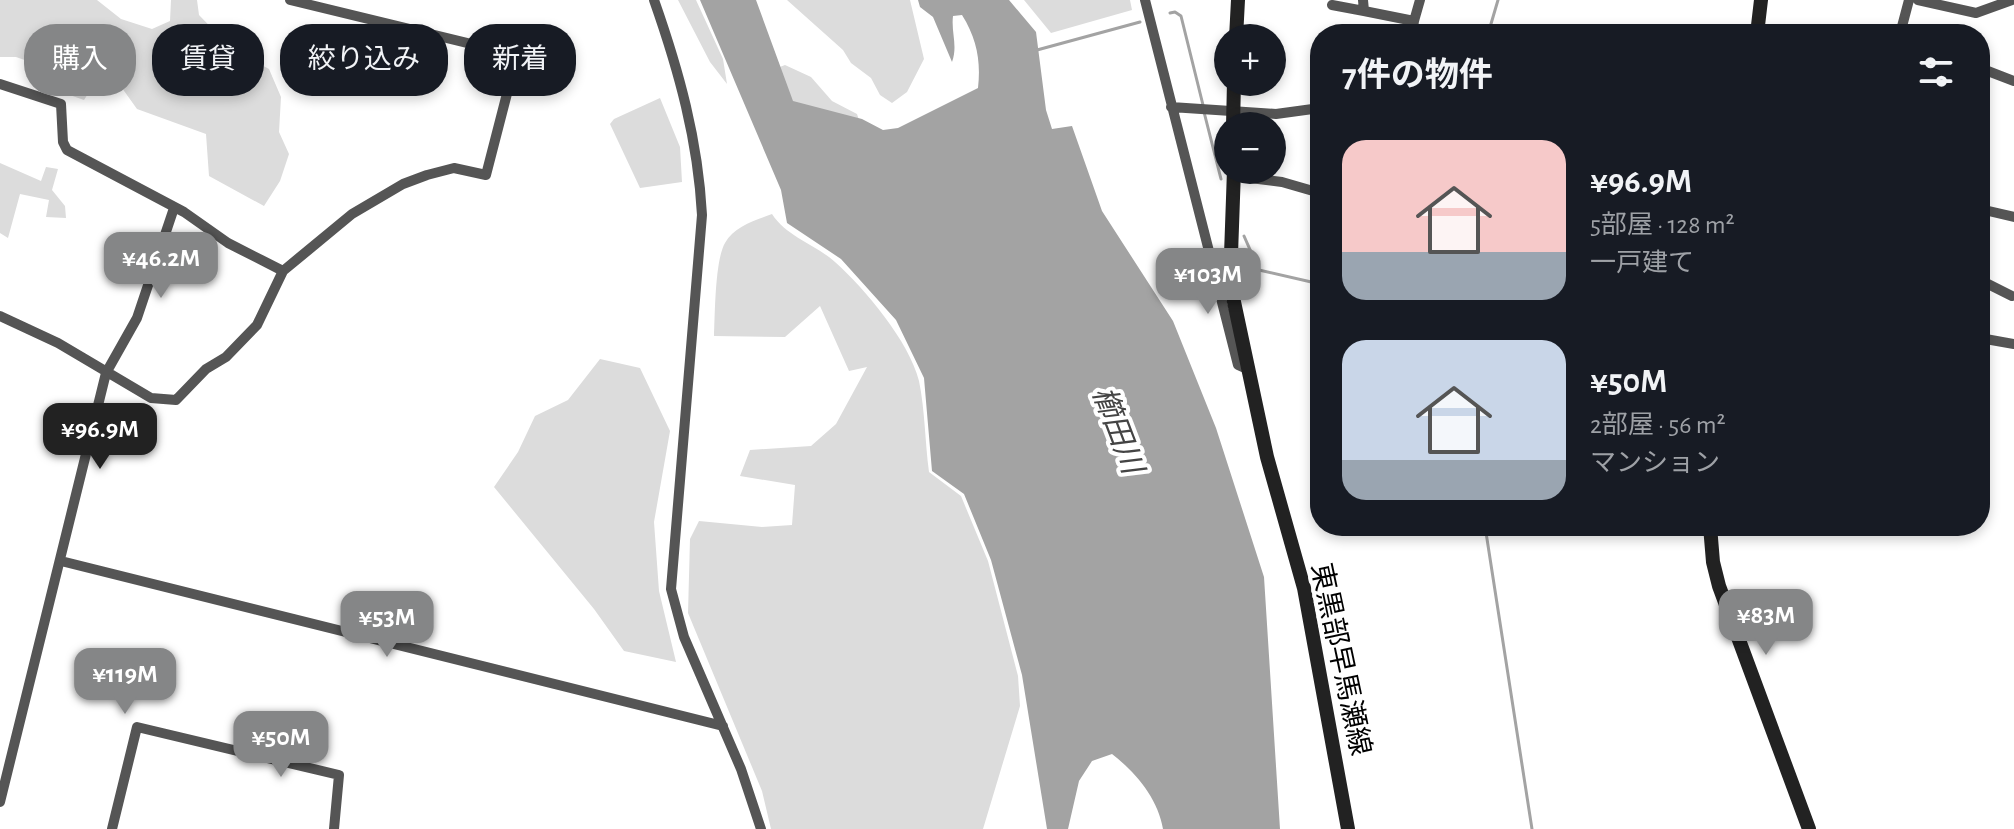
<!DOCTYPE html>
<html lang="ja">
<meta charset="utf-8">
<style>
body{margin:0;font-family:"Alegreya Sans","Noto Sans JP",sans-serif;background:#20242c;color:#f1f3f6;height:100vh;display:flex;flex-direction:column;font-size:30px;white-space:nowrap}
*{box-sizing:border-box;margin:0}
p{font-size:26px;color:#9ea1a6}
.icon{flex:none;width:44px;height:44px;fill:none;stroke:currentColor;stroke-width:2;stroke-linecap:round;stroke-linejoin:round}
.map{position:relative;flex:1;overflow:hidden}
.drawer{position:absolute;left:1310px;top:24px;width:680px;height:512px;display:flex;flex-direction:column;background:#171b24;border-radius:32px;box-shadow:0 4px 12px #0003}
.drawer>*{flex:none}
.hud{position:absolute;left:24px;top:24px;width:760px;height:72px;display:flex;gap:16px}
.buttons{position:absolute;left:1214px;top:24px;display:grid;gap:16px}
.buttons a{display:grid;place-items:center;width:72px;height:72px;border-radius:50%;background:#171b24;box-shadow:0 4px 12px #0003;font-size:40px}
.price{position:absolute;translate:-50% -68px;padding:0 18px;border-radius:16px;background:#858687;color:#fff;font-size:26px;line-height:52px;filter:drop-shadow(0 2px 4px #0008)}
.price::after{content:'';position:absolute;left:50%;top:48px;width:24px;height:18px;margin-left:-12px;background:inherit;clip-path:polygon(0 0,100% 0,50% 100%)}
.price.on{background:#222;color:#fff}
ul{padding:0;list-style:none}
li{display:flex;align-items:center;gap:24px;height:200px;padding:0 32px}
li span{display:grid;place-items:center;flex:none;width:224px;height:160px;border-radius:24px;color:#555}
li>.icon{margin-inline-start:auto}
span .icon{width:96px;height:96px;fill:#fffc;stroke-width:1}
li b{font-size:34px}
h2{display:flex;justify-content:space-between;align-items:center;height:96px;padding:0 32px;font-size:34px}
.pill{padding:0 28px;border-radius:32px;background:#171b24;box-shadow:0 4px 12px #0003;font-size:28px;line-height:72px}
.pill.on{background:#858687;color:#fff}
.map>svg:first-child{display:block}
.green{fill:#dcdcdc}
.water{fill:#a3a3a3}
.lines{fill:none;stroke-linecap:round;stroke-linejoin:round}
.stream{stroke:#a3a3a3;stroke-width:3}
.street{stroke:#555;stroke-width:10}
.secondary{stroke:#222;stroke-width:14}
.labels{text-anchor:middle;stroke-width:8;stroke-linejoin:round;paint-order:stroke}
.street-label{font-size:28px;fill:#000;stroke:#fff}
.water-label{font-size:30px;font-style:italic;fill:#444;stroke:#fff}
</style>
<div class="map">
<svg width="2014" height="829" viewBox="0 0 2014 829">
<rect width="100%" height="100%" fill="#fff"/>
<path class="green" d="M 0,0 L 97,0 L 121,19 L 152,29 L 170,21 L 171,0 L 197,0 L 199,15 L 233,50 L 269,69 L 281,97 L 279,132 L 289,154 L 280,181 L 264,206 L 209,176 L 206,134 L 137,109 L 117,81 L 95,83 L 84,100 L 44,86 L 39,65 L 16,57 L 0,57 Z
M 678,0 L 696,0 L 723,59 L 727,84 L 710,62 Z
M 787,0 L 910,0 L 924,59 L 907,92 L 892,103 L 880,95 L 871,78 L 851,63 L 843,50 Z
M 1024,0 L 1130,0 L 1132,10 L 1051,33 Z
M 785,65 L 811,77 L 832,101 L 857,114 L 864,135 L 807,142 L 777,68 Z
M 660,98 L 680,147 L 682,182 L 640,188 L 610,124 L 614,119 Z
M 0,163 L 41,181 L 46,167 L 58,169 L 52,190 L 65,206 L 66,218 L 46,217 L 49,200 L 20,194 L 8,238 L 0,233 Z
M 772,214 C 787,237 815,244 835,262 C 865,289 909,341 919,381 C 925,410 925,442 929,472 L 961,496 L 988,561 L 1018,676 L 1020,706 L 983,829 L 771,829 L 762,791 L 688,613 L 690,539 L 699,521 L 762,527 L 792,525 L 795,485 L 740,476 L 750,450 L 811,446 L 836,424 L 867,367 L 849,371 L 820,306 L 785,337 L 714,336 C 715,314 715,260 725,243 C 734,226 756,220 772,214 Z
M 600,359 L 640,368 L 670,431 L 654,522 L 659,591 L 676,662 L 624,651 L 594,609 L 494,487 L 518,452 L 535,416 L 568,400 Z"/>
<path class="water" d="M 700,0 L 756,0 L 793,101 L 862,119 L 883,130 L 898,128 L 978,88 C 981,61 977,39 962,15 L 953,16 C 951,33 958,45 952,62 L 933,17 L 920,7 L 918,0 L 1009,0 L 1036,32 L 1046,110 L 1052,129 L 1072,126 L 1102,211 L 1173,321 L 1216,428 L 1264,577 L 1280,829 L 1163,829 C 1158,798 1135,772 1112,754 L 1092,761 L 1079,781 L 1068,829 L 1047,829 L 1022,675 L 991,560 L 964,494 L 932,471 L 924,378 L 896,320 L 841,259 L 787,223 L 781,190 Z"/>
<g class="lines">
<path class="stream" d="M 1170,13 L 1175,12 L 1181,16 L 1203,105
M 1488,34 L 1498,0
M 1037,50 L 1140,22
M 1204,112 L 1221,179
M 1244,236 L 1259,270 L 1320,284
M 1485,526 L 1532,829"/>
<path class="street" d="M 654,0 C 679,71 698,140 702,215 L 671,589 L 684,637 L 741,769 L 761,829
M 1145,0 L 1238,365 L 1247,369
M 1363,0 L 1364,11 L 1414,21 L 1412,34
M 1918,0 L 1976,13 L 2012,0
M 1332,5 L 1364,11
M 1414,21 L 1420,0
M 1900,34 L 1909,0
M 1980,68 L 2014,81
M 0,84 L 61,104 L 63,142 L 67,150 L 184,212 L 228,243 L 283,271
M 1171,107 L 1276,114 L 1320,108
M 1234,176 L 1282,182 L 1320,193
M 1980,209 L 2014,217
M 1980,280 L 2012,296
M 0,316 L 58,343 L 151,398 L 176,400 L 206,369 L 226,357 L 257,325 L 283,271 L 352,214 L 403,184 L 427,175 L 454,168 L 486,175 L 517,55 L 290,0
M 1980,338 L 2014,344
M 61,561 L 723,726
M 0,802 L 106,373 L 137,318 L 174,208
M 112,829 L 137,727 L 339,775 L 334,829"/>
<path class="secondary" d="M 1757,34 L 1761,0
M 1236,38 L 1238,0
M 1233,126 L 1234,82
M 1234,170 L 1230,283 L 1267,457 L 1304,588 L 1348,829
M 1710,526 L 1713,562 L 1719,586 L 1809,829"/>
</g>
<g class="labels">
<g class="street-label">
<text transform="translate(1342 659) rotate(78)" y="10">東黒部早馬瀬線</text>
</g>
<g class="water-label">
<text transform="translate(1118 430) rotate(69)" y="10">櫛田川</text>
</g>
</g>
</svg>
<div class="buttons">
<a>+</a>
<a>−</a>
</div>
<b class="price" style="left:161px;top:300px">¥46.2M</b>
<b class="price" style="left:1208px;top:316px">¥103M</b>
<b class="price on" style="left:100px;top:471px">¥96.9M</b>
<b class="price" style="left:1766px;top:657px">¥83M</b>
<b class="price" style="left:387px;top:659px">¥53M</b>
<b class="price" style="left:125px;top:716px">¥119M</b>
<b class="price" style="left:281px;top:779px">¥50M</b>
<div class="hud">
<a class="pill on">購入</a>
<a class="pill">賃貸</a>
<a class="pill">絞り込み</a>
<a class="pill">新着</a>
</div>
<section class="drawer">
<h2>7件の物件<svg class="icon" aria-label="filters" viewBox="0 0 24 24"><path d="M4 7h16M4 17h16"/><circle cx="9" cy="7" r="2"/><circle cx="15" cy="17" r="2"/></svg></h2>
<ul>
<li><span style="background:linear-gradient(#f6c9c9 70%,#9aa5b1 0)"><svg class="icon" aria-label="home" viewBox="0 0 24 24"><path d="M3 11l9-7 9 7M6 9v11h12V9"/></svg></span><div><b>¥96.9M</b><p>5部屋 · 128 m²</p><p>一戸建て</p></div></li>
<li><span style="background:linear-gradient(#c9d6e8 75%,#9aa5b1 0)"><svg class="icon" aria-label="home" viewBox="0 0 24 24"><path d="M3 11l9-7 9 7M6 9v11h12V9"/></svg></span><div><b>¥50M</b><p>2部屋 · 56 m²</p><p>マンション</p></div></li>
</ul>
</section>
</div>
